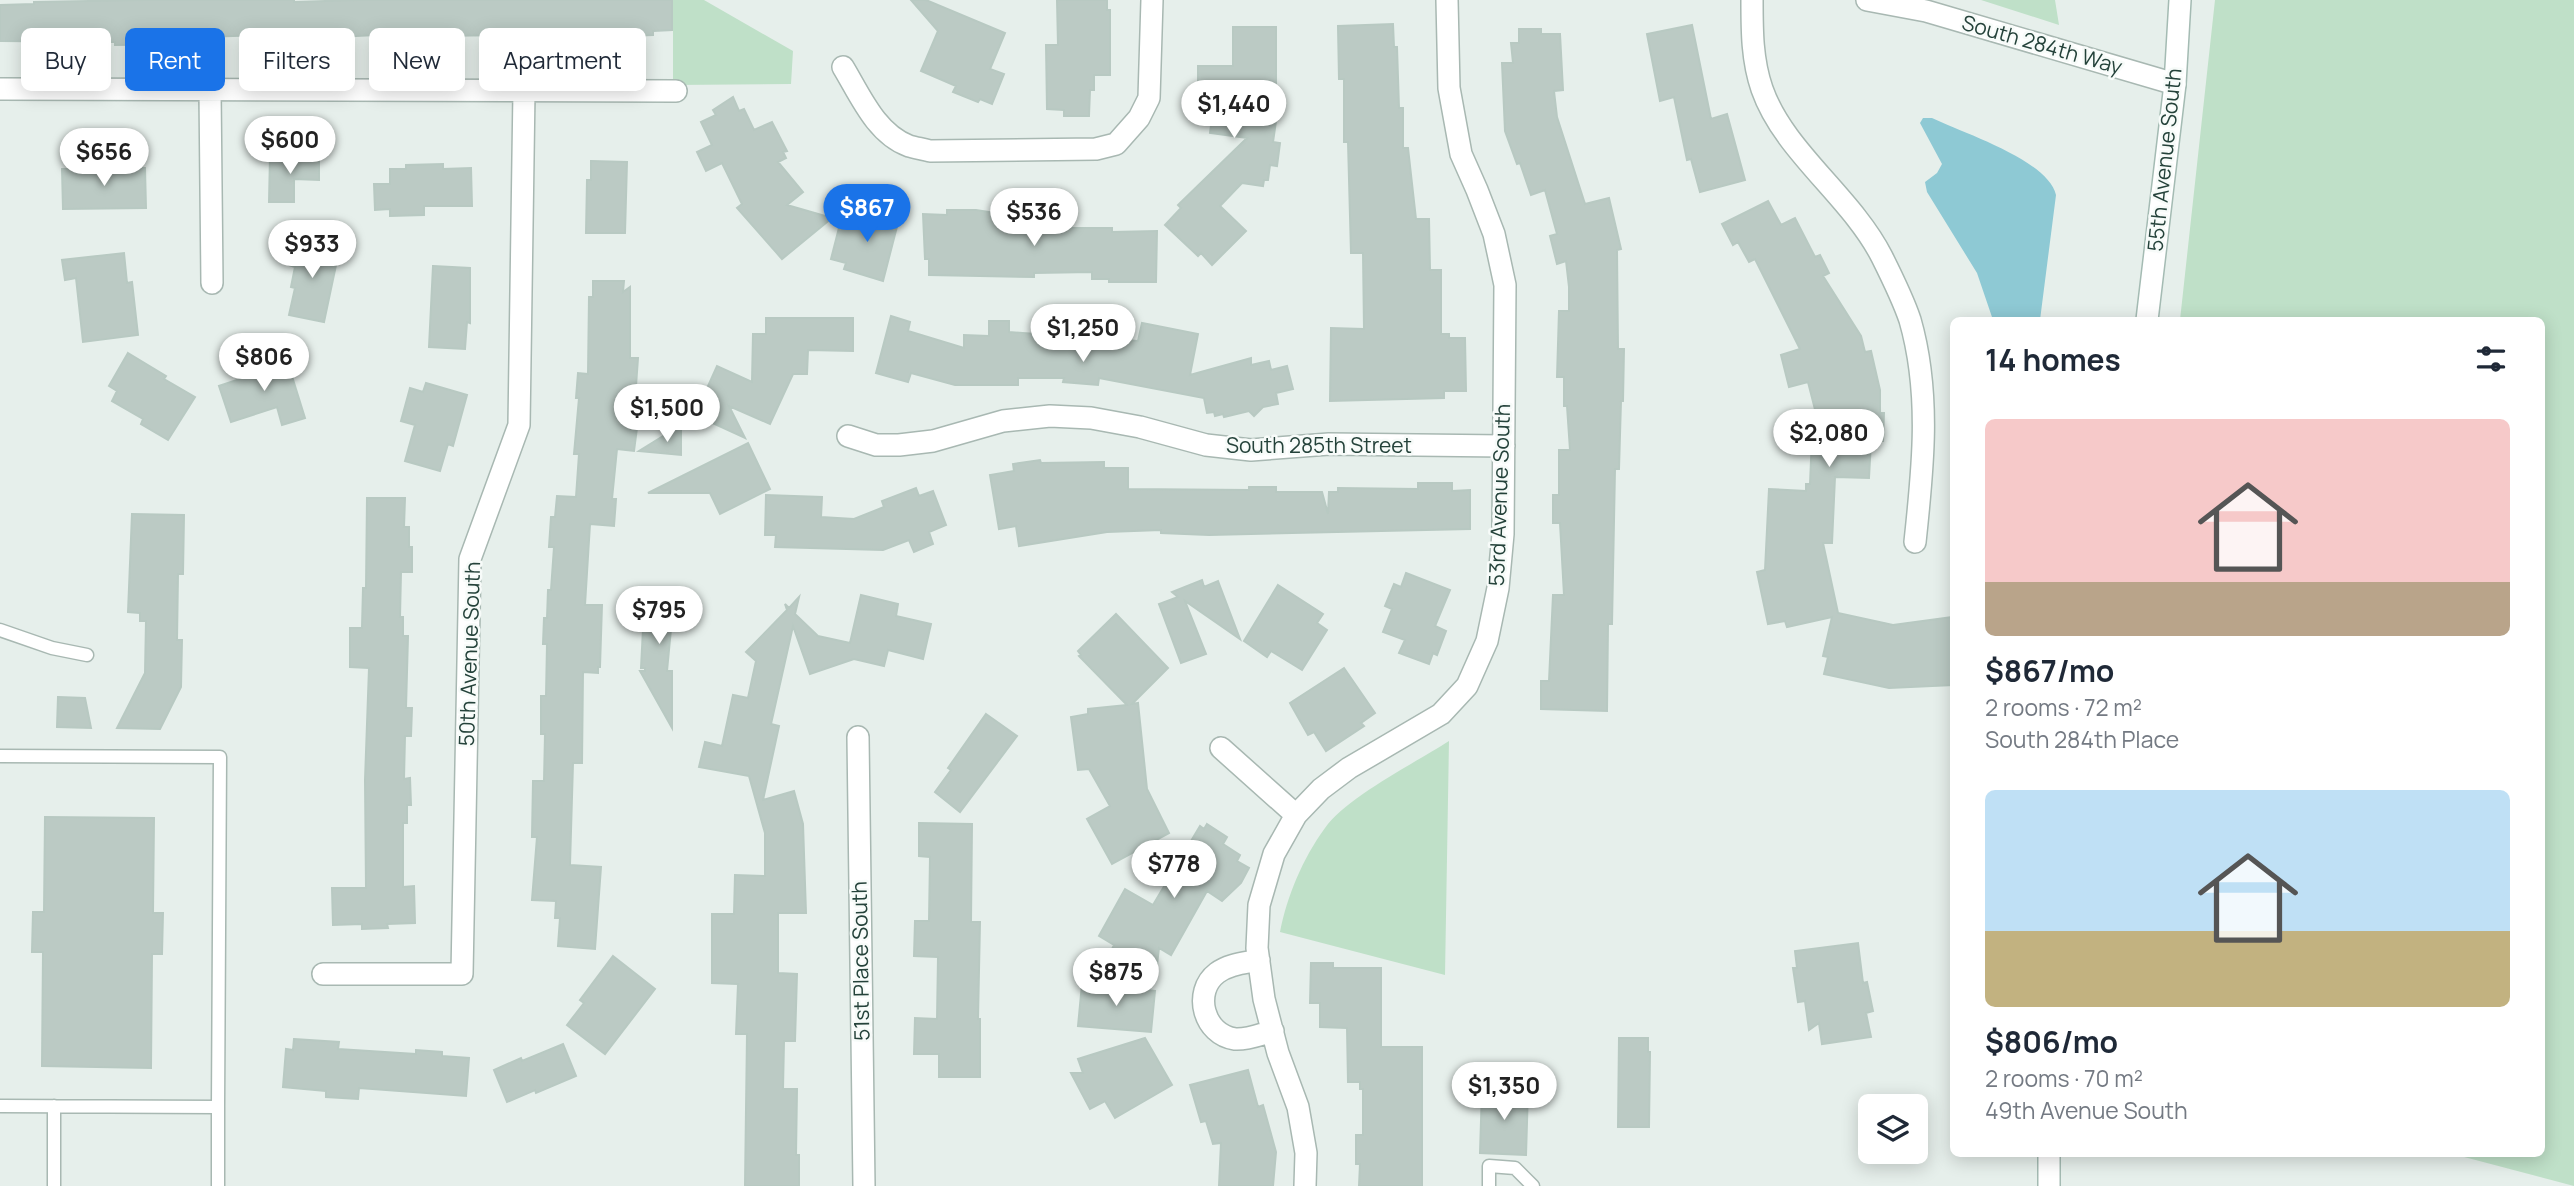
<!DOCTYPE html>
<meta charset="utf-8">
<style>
body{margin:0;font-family:Manrope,sans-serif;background:#f6f6f7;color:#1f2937;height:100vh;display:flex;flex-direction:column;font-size:26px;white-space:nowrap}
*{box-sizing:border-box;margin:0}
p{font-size:23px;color:#747a83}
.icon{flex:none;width:38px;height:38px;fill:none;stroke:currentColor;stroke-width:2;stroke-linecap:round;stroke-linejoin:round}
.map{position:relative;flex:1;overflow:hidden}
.drawer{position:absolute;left:1950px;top:317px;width:595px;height:840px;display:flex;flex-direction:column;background:#fff;border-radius:10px;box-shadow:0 4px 18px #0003}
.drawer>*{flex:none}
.guide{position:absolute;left:21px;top:28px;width:665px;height:63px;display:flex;gap:14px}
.fabs{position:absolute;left:1858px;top:1094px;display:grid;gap:14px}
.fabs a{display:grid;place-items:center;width:70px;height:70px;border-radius:10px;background:#fff;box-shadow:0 4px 18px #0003;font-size:35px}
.price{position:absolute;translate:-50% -60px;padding:0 16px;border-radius:24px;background:#fff;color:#222;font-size:23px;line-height:46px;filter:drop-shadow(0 2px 4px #0008)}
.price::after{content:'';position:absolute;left:50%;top:42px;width:21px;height:16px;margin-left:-10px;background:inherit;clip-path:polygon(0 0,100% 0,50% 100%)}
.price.selected{background:#1a73e8;color:#fff}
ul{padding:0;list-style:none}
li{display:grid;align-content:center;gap:14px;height:371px;padding:0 35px}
li span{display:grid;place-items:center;height:217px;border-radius:10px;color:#555}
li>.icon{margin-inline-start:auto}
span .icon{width:126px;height:126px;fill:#fffc;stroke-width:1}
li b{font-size:30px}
h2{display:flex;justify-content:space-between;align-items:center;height:84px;padding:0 35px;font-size:30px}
.tag{padding:0 24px;border-radius:10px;background:#fff;box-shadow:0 4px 18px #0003;font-size:24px;line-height:63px}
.tag.selected{background:#1a73e8;color:#fff}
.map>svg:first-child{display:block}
.green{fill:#bfe0c8}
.water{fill:#8ec9d4}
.building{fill:#bbcac4;stroke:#b8c9c2;stroke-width:2}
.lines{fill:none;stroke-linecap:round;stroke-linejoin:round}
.lane-casing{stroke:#a8b8b2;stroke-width:15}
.street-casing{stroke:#a8b8b2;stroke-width:24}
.secondary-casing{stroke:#a4bbb3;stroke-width:24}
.lane{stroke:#fff;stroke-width:12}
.street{stroke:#fff;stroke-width:21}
.secondary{stroke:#fff;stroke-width:21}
.labels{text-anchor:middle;stroke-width:5;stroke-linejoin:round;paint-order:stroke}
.street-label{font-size:21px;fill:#24423a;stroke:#f7fbf9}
</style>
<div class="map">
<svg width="2574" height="1186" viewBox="0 0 2574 1186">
<rect width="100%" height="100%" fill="#e6efeb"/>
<path class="green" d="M 673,0 L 704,0 L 793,51 L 791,84 L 673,85 Z
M 1981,0 L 2055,0 L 2059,25 Z
M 2215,0 L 2574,0 L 2574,1186 L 2449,1153 L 2541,1153 L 2541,320 L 2180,320 Z
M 1449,741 L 1445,975 L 1280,932 C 1287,896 1303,858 1325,828 C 1347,797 1415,763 1449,741 Z"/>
<path class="water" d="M 1923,118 L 1932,118 C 1963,133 2048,160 2056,195 L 2040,320 L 1993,320 L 1977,273 L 1927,192 L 1925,182 L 1937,173 L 1942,164 L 1920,123 Z"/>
<path class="building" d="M 144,0 L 294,0 L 294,2 L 357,0 L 672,0 L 672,30 L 653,31 L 653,35 L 601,37 L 601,34 L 435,36 L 435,32 L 318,38 L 318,33 L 202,37 L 202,44 L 115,45 L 115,42 L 0,41 L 0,5 L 34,4 L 34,2 Z
M 911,0 L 926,0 L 1005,33 L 990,69 L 1004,74 L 992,104 L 980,99 L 978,102 L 953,92 L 956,86 L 921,71 L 938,31 Z
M 1057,0 L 1107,0 L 1107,10 L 1110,10 L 1110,75 L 1094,75 L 1094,90 L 1090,90 L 1089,116 L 1064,116 L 1064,110 L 1047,109 L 1046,45 L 1058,45 Z
M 1393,24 L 1394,47 L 1397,47 L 1399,108 L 1403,108 L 1403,148 L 1408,148 L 1416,219 L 1429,219 L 1430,270 L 1441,270 L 1441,334 L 1449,334 L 1449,338 L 1465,338 L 1466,391 L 1444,391 L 1444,398 L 1330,401 L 1331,328 L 1364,329 L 1363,253 L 1351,253 L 1348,142 L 1344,142 L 1344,79 L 1339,79 L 1338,26 Z
M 1692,25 L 1711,119 L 1727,114 L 1745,180 L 1700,192 L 1691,159 L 1687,160 L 1674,97 L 1660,101 L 1647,34 Z
M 1233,27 L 1276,27 L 1276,109 L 1278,107 L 1273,142 L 1280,143 L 1277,166 L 1270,165 L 1268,180 L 1264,180 L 1263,186 L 1242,183 L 1220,206 L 1246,231 L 1212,265 L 1201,253 L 1198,256 L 1165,225 L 1181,208 L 1178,205 L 1247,138 L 1210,133 L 1215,97 L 1198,97 L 1198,66 L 1233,66 Z
M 1519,29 L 1541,29 L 1541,34 L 1560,34 L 1563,90 L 1554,91 L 1557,117 L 1585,204 L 1609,198 L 1621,249 L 1617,250 L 1618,349 L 1624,349 L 1623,401 L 1621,401 L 1619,469 L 1615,469 L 1612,624 L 1608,624 L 1607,711 L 1541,709 L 1541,681 L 1549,681 L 1553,595 L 1564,595 L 1560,523 L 1553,523 L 1553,495 L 1559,495 L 1559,450 L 1570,450 L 1567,406 L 1564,406 L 1564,377 L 1557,377 L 1559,311 L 1569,311 L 1569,287 L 1566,261 L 1557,264 L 1550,236 L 1557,234 L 1545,190 L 1531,195 L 1520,163 L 1517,164 L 1505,131 L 1502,63 L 1513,63 L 1511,43 L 1519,43 Z
M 733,97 L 739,111 L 744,109 L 754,130 L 772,122 L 787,151 L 783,152 L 786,158 L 778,162 L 803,192 L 787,205 L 832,218 L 782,259 L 737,208 L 742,204 L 722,163 L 706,171 L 697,152 L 712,145 L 701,122 L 716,115 L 713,110 Z
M 270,156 L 319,157 L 319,180 L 294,179 L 294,202 L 269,202 Z
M 591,161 L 627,162 L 625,233 L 586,233 L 587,180 L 591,180 Z
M 443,164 L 443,169 L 471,168 L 472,206 L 424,206 L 424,215 L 390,216 L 390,209 L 375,210 L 374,184 L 390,184 L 390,169 L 406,169 L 406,165 Z
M 145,168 L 146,208 L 63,209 L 62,169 Z
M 1768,201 L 1781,225 L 1795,218 L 1815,257 L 1820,255 L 1829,273 L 1823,276 L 1861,336 L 1865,352 L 1871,351 L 1880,390 L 1880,413 L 1884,413 L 1883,441 L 1871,441 L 1869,478 L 1835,477 L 1832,543 L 1823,543 L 1838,613 L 1893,625 L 1953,617 L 1953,685 L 1889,688 L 1824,674 L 1828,657 L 1823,656 L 1832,617 L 1787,627 L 1785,621 L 1768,624 L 1757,572 L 1765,570 L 1769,489 L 1806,491 L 1806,484 L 1810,484 L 1812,437 L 1822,437 L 1808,382 L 1789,387 L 1781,355 L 1800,349 L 1755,259 L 1749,262 L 1738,242 L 1733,245 L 1722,224 Z
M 874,207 L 900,215 L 883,281 L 844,269 L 846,263 L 831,259 L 841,220 L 849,222 L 850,219 L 870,224 Z
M 947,210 L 976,210 L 1008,215 L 1027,214 L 1027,221 L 1059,223 L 1058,228 L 1112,228 L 1112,232 L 1157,231 L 1156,282 L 1109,282 L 1109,279 L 1092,279 L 1092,272 L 1034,273 L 1034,277 L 929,275 L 929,259 L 925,259 L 923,214 L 947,215 Z
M 294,242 L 339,251 L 324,322 L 289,315 L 295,288 L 291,287 L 295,267 L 289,265 Z
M 124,253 L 127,283 L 132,282 L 138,335 L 83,342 L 76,278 L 65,280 L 62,260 Z
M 433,266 L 470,268 L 470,323 L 467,322 L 465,349 L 429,347 Z
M 593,281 L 624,281 L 623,292 L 630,287 L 630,358 L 638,358 L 633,428 L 637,428 L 634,451 L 617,449 L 612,499 L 616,499 L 614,526 L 590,524 L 585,605 L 602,605 L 600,667 L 598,667 L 598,673 L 583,672 L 582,763 L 573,763 L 570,865 L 601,867 L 595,949 L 558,946 L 560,918 L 555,918 L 556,901 L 532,900 L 537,837 L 532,837 L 533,781 L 544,781 L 545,734 L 541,734 L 541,696 L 546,696 L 547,644 L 543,644 L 544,618 L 547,618 L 548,590 L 551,590 L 554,547 L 549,547 L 551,517 L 555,517 L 557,496 L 576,497 L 579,454 L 574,454 L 579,398 L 576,398 L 578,373 L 588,374 L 589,297 L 593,297 Z
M 891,316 L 910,322 L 908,331 L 964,348 L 964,335 L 989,336 L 989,321 L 1009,321 L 1009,332 L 1077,337 L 1077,325 L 1099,327 L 1098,338 L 1138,341 L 1142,323 L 1198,334 L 1190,375 L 1251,358 L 1251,365 L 1269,361 L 1271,370 L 1287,366 L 1293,389 L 1276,393 L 1278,404 L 1263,407 L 1254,416 L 1249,411 L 1224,417 L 1223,414 L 1215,416 L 1214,412 L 1207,413 L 1204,398 L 1099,378 L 1098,385 L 1063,382 L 1064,378 L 1018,378 L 1018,385 L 955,385 L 911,373 L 908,382 L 876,373 Z
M 766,318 L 853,318 L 853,351 L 808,350 L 807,374 L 793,374 L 770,424 L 729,406 L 745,438 L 695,415 L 717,366 L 752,382 L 753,334 L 766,334 Z
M 128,353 L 166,376 L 164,379 L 195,397 L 168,440 L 141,424 L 143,419 L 112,401 L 117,391 L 109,386 Z
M 286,357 L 305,418 L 282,425 L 277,407 L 231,422 L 219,386 L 243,378 L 241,373 Z
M 426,383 L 467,395 L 453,446 L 448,444 L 440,471 L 405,461 L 415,425 L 401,421 L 410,388 L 423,392 Z
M 681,425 L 681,455 L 639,451 Z
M 748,443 L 770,489 L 720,514 L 710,493 L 648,493 Z
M 1040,460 L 1041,463 L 1104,462 L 1104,468 L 1128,468 L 1128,489 L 1249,490 L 1249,487 L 1276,487 L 1276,492 L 1322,492 L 1328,514 L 1329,492 L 1338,492 L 1338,488 L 1418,489 L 1418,483 L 1452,483 L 1452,491 L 1470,490 L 1470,529 L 1209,535 L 1161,533 L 1161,530 L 1107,532 L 1019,546 L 1016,526 L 999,529 L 990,475 L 1014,471 L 1013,464 Z
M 916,488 L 919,496 L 933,491 L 946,525 L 929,532 L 933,544 L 914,552 L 909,540 L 883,550 L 775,547 L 776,535 L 765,535 L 766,495 L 822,497 L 821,517 L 854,519 L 884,507 L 882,501 Z
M 367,498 L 405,498 L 404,527 L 409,527 L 409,547 L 412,547 L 412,572 L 401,572 L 400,617 L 403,617 L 403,636 L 408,636 L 406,708 L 412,708 L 411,736 L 405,736 L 404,779 L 410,778 L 411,805 L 407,805 L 407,823 L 403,823 L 403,887 L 414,886 L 415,923 L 387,924 L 388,928 L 362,929 L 362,924 L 333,925 L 332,888 L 366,888 L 365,780 L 369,668 L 350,667 L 350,628 L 362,628 L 363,588 L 366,588 Z
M 132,514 L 184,515 L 183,574 L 178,574 L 177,640 L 182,640 L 181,687 L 160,729 L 117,728 L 145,673 L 146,621 L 140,621 L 140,613 L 128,612 Z
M 1406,573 L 1450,590 L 1435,626 L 1446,631 L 1437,655 L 1433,653 L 1429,664 L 1399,653 L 1405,640 L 1383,632 L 1392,609 L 1385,606 L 1394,584 L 1401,587 Z
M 1202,580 L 1204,587 L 1218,581 L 1240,639 L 1185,601 L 1206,654 L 1181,663 L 1159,604 L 1178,597 L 1172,592 Z
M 1278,585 L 1323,614 L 1317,623 L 1327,630 L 1302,670 L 1271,651 L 1267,657 L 1244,641 Z
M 645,590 L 676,591 L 674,629 L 671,629 L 667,671 L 672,671 L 672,728 L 640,671 L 645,671 L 645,668 L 641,668 Z
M 861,595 L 898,604 L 896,616 L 931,624 L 923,659 L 888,650 L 884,666 L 854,659 L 810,674 L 793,626 L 771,724 L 779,726 L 763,800 L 794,791 L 803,824 L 806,913 L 778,913 L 778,973 L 797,974 L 795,1041 L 784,1041 L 783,1089 L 797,1089 L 796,1155 L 799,1155 L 799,1186 L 745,1186 L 747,1034 L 736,1034 L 738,984 L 712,983 L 712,914 L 734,914 L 735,875 L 765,876 L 765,833 L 749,776 L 699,767 L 705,742 L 722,746 L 733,695 L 748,698 L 756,661 L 746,652 L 787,610 L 785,604 L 789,608 L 799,597 L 795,614 L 818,636 L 850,643 Z
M 1116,614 L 1168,668 L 1132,704 L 1138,703 L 1147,789 L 1169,833 L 1112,864 L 1087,819 L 1110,806 L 1089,769 L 1078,770 L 1071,717 L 1088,714 L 1088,709 L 1127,705 L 1079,656 L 1081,655 L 1078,651 Z
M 1344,668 L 1375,713 L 1361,723 L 1364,726 L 1326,751 L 1314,732 L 1308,735 L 1290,703 Z
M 58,697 L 85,698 L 91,728 L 57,727 Z
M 986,714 L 1017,736 L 960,812 L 935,792 L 951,770 L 948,768 Z
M 45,817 L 154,818 L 153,913 L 163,913 L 162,954 L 152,954 L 151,1068 L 42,1066 L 43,952 L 32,952 L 33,912 L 44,912 Z
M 919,823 L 972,824 L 971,922 L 980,922 L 978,1019 L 980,1019 L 980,1077 L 939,1077 L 939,1054 L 914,1054 L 915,1018 L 937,1019 L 938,957 L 914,956 L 915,921 L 929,921 L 930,857 L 919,856 Z
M 1207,824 L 1227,837 L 1223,844 L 1240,855 L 1237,861 L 1249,868 L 1241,883 L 1222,901 L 1207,891 L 1171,955 L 1159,948 L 1156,974 L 1112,949 L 1114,945 L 1099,936 L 1125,889 L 1153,905 L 1200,826 L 1204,829 Z
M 1858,943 L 1863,983 L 1867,982 L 1873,1011 L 1866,1013 L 1871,1037 L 1822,1044 L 1819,1023 L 1809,1030 L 1805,1001 L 1798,1002 L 1793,968 L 1797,968 L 1795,951 Z
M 613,956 L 655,989 L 605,1054 L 567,1025 L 584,1003 L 580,1000 Z
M 1311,963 L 1333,963 L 1333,968 L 1381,968 L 1381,1047 L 1422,1047 L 1422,1186 L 1359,1186 L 1360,1164 L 1356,1164 L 1356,1135 L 1363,1135 L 1363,1089 L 1360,1089 L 1360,1082 L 1348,1082 L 1347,1028 L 1320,1027 L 1320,1003 L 1310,1003 Z
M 1082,984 L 1155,991 L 1151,1032 L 1078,1026 Z
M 1145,1038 L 1172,1085 L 1115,1118 L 1105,1101 L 1090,1109 L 1071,1073 L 1083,1073 L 1078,1059 Z
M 1619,1038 L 1648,1038 L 1648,1052 L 1650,1052 L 1649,1127 L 1618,1127 Z
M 294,1039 L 339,1042 L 338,1049 L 416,1054 L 416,1050 L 442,1052 L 442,1056 L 469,1058 L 466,1096 L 359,1088 L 358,1099 L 326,1097 L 326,1091 L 283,1087 L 286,1049 L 293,1050 Z
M 563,1044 L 576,1076 L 536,1093 L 535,1090 L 507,1102 L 494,1070 L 521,1058 L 522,1061 Z
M 1248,1070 L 1258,1107 L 1263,1105 L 1276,1152 L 1273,1186 L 1219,1186 L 1221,1143 L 1213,1144 L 1206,1121 L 1201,1122 L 1190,1085 Z
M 1482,1089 L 1528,1090 L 1526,1155 L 1480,1153 Z"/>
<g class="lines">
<defs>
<path id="lane" d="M 0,630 L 52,648 L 87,655
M 0,756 L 220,757 L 218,1107 L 0,1106
M 54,1186 L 54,1106
M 218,1186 L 218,1107
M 1489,1186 L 1489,1166 L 1515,1168 L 1533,1186"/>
<path id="street" d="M 1752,0 C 1752,31 1752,60 1762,89 C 1784,152 1851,196 1882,257 C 1892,277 1903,299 1910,320 C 1931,393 1923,468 1915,542
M 1867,0 L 1926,11 L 2175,84
M 843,67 C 860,95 876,134 909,146 C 916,148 923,149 930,151 L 1096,149 L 1116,144 L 1139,118 L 1149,98 L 1152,0
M 0,89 L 676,91
M 210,91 L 212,283
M 848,436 L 876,445 L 899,445 L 933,441 L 1003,421 L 1050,416 L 1091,418 L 1140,427 L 1206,445 L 1251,450 L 1329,444 L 1504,446
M 858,737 L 864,1186
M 1221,748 L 1296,815
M 1259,960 C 1245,963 1229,964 1217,973 C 1192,992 1204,1035 1235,1039 C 1248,1040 1261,1034 1273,1031
M 323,974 L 462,974 L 470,559 L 519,425 L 524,91
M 1305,1186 L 1306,1153 L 1298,1107 L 1278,1053 L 1264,999 L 1257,948 L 1259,905 L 1274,854 L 1296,815 L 1321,789 L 1349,768 L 1441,714 L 1467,686 L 1487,641 L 1498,588 L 1503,534 L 1505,285 L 1494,234 L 1477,190 L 1461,154 L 1449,88 L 1447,0"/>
<path id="secondary" d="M 2147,320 L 2175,84 L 2180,0
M 2049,1186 L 2049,1153"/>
</defs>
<use href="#lane" class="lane-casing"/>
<use href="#street" class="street-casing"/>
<use href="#secondary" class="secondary-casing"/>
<use href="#lane" class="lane"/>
<use href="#street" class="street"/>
<use href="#secondary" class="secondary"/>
</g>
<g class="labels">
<g class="street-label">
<text transform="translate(2042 45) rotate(16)" y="7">South 284th Way</text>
<text transform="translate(2165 160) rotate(-84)" y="7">55th Avenue South</text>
<text x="1319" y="453">South 285th Street</text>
<text transform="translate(1500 495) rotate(-88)" y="7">53rd Avenue South</text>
<text transform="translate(470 654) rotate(-88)" y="7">50th Avenue South</text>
<text transform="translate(861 961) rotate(-91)" y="7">51st Place South</text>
</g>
</g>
</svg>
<div class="fabs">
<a><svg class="icon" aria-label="layers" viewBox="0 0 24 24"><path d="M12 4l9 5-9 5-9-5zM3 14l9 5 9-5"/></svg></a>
</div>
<b class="price" style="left:1234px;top:140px">$1,440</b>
<b class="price" style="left:290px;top:176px">$600</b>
<b class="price" style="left:104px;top:188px">$656</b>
<b class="price selected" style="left:867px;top:244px">$867</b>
<b class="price" style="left:1034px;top:248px">$536</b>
<b class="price" style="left:312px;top:280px">$933</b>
<b class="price" style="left:1083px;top:364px">$1,250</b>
<b class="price" style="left:264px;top:393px">$806</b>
<b class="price" style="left:667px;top:444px">$1,500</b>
<b class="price" style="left:1829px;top:469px">$2,080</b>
<b class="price" style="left:659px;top:646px">$795</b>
<b class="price" style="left:1174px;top:900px">$778</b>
<b class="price" style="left:1116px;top:1008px">$875</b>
<b class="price" style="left:1504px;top:1122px">$1,350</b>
<div class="guide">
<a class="tag">Buy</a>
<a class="tag selected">Rent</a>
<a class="tag">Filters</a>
<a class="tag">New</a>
<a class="tag">Apartment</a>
</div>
<section class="drawer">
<h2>14 homes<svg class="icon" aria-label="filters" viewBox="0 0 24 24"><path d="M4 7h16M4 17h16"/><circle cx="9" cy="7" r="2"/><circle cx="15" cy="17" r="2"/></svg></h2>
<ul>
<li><span style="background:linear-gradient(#f6c9c9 75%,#b9a48a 0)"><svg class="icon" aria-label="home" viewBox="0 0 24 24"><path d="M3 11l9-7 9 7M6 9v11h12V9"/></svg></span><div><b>$867/mo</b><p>2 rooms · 72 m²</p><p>South 284th Place</p></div></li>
<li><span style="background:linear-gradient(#bfe0f5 65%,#c2b280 0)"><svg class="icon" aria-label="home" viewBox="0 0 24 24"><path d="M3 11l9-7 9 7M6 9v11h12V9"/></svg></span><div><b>$806/mo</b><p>2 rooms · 70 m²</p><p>49th Avenue South</p></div></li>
</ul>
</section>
</div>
